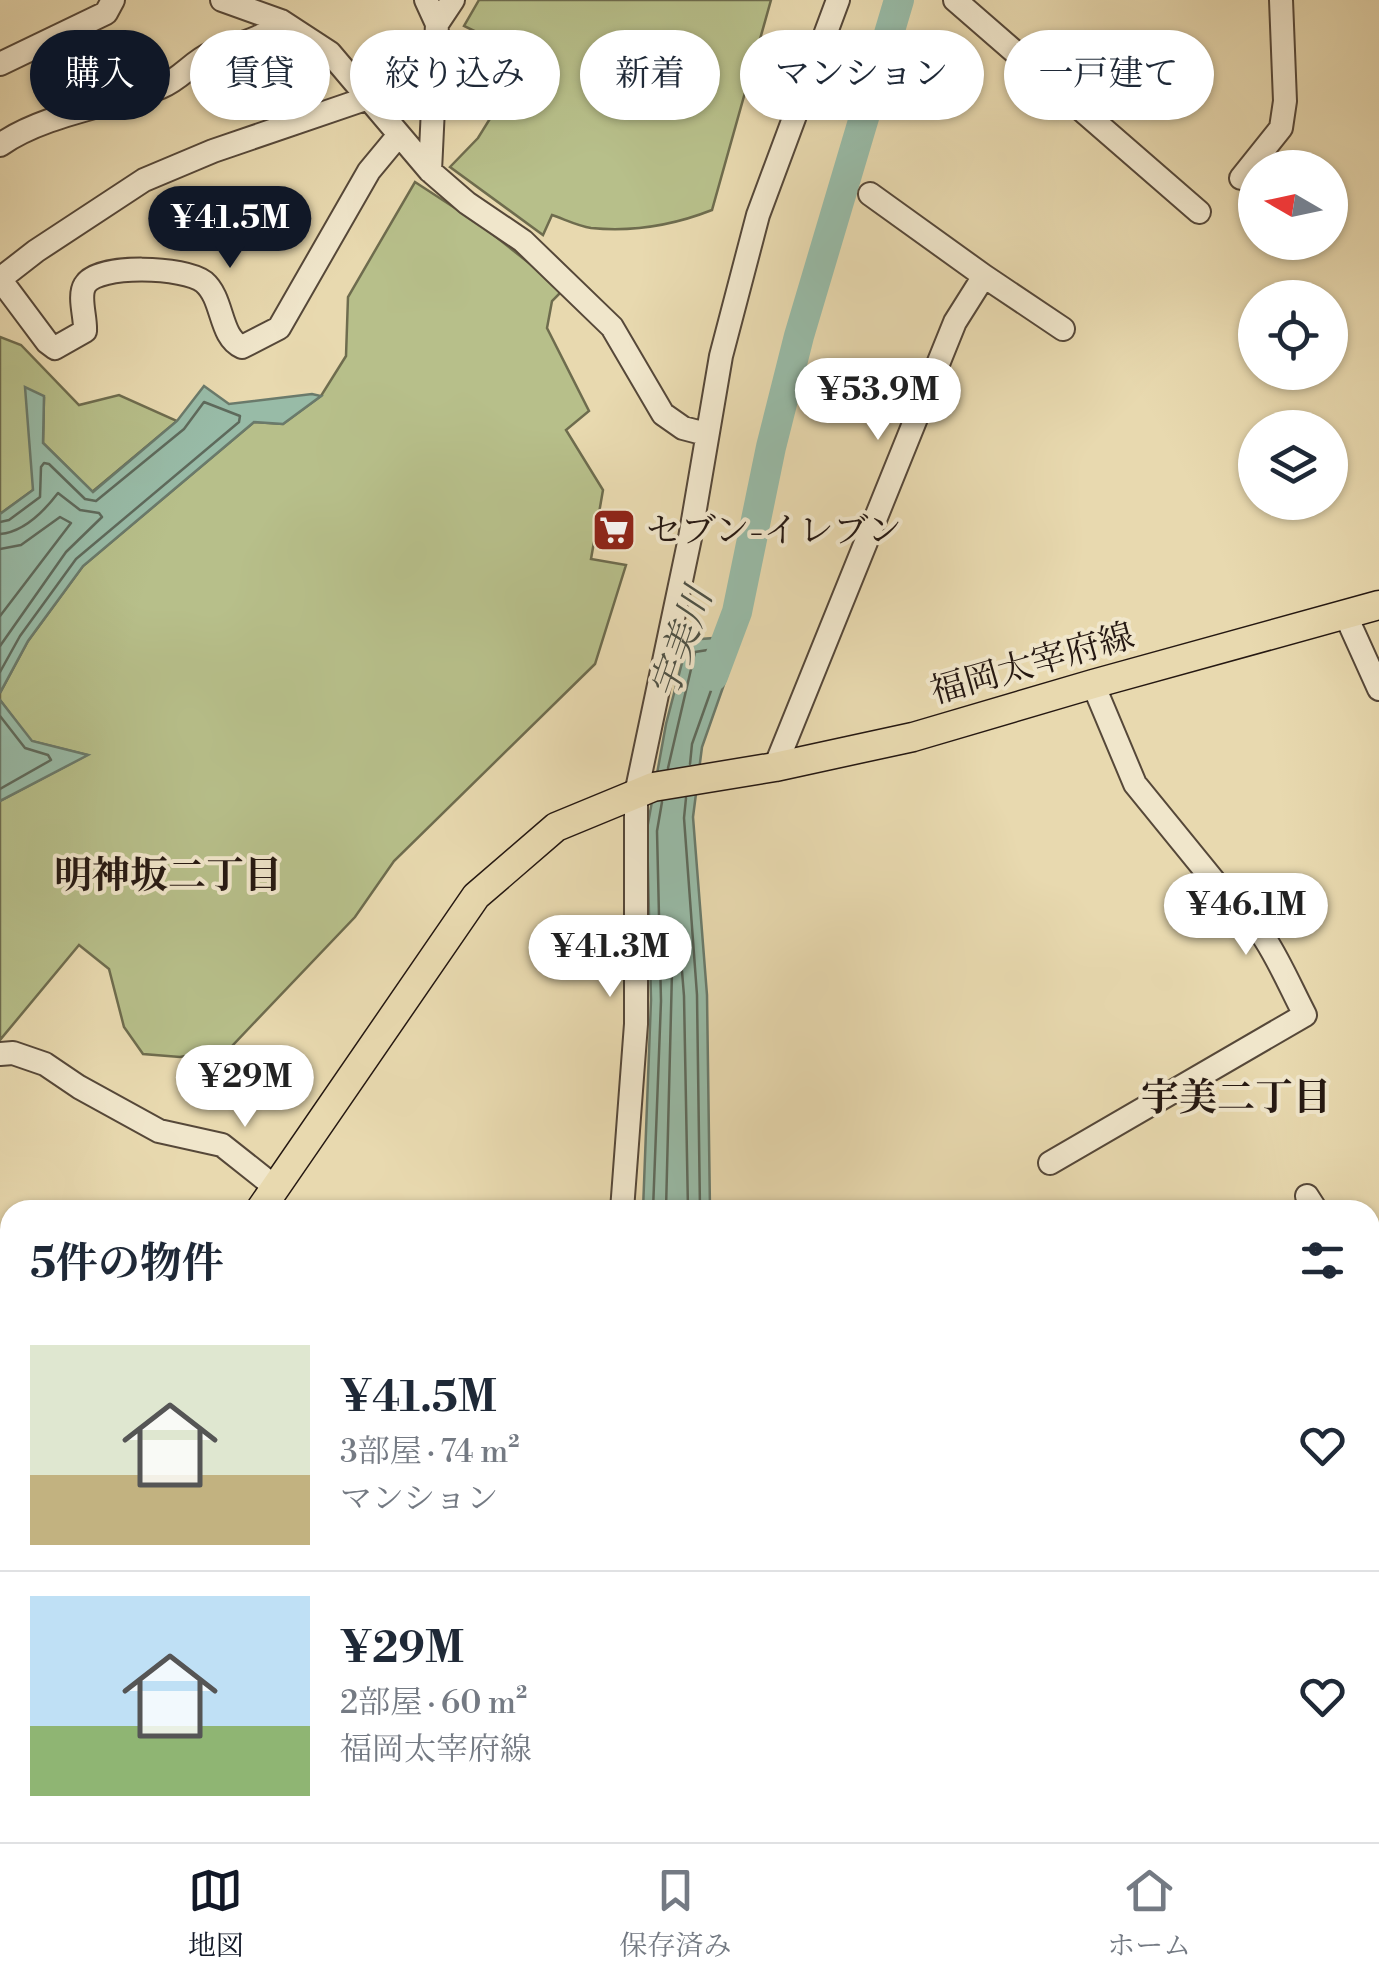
<!DOCTYPE html>
<html lang="ja">
<meta charset="utf-8">
<style>
body{margin:0;font-family:"Libre Bodoni","Noto Serif JP",serif;background:#f6f6f7;color:#1f2937;height:100vh;display:flex;flex-direction:column;font-size:38px;white-space:nowrap}
*{box-sizing:border-box;margin:0}
p{font-size:32px;color:#747a83}
.icon{flex:none;width:55px;height:55px;fill:none;stroke:currentColor;stroke-width:2;stroke-linecap:round;stroke-linejoin:round}
.map{position:relative;flex:1;overflow:hidden}
.sheet{position:absolute;left:0px;top:1200px;width:1380px;height:642px;display:flex;flex-direction:column;background:#fff;border-radius:30px 30px 0 0;box-shadow:0 2px 8px #0004}
.sheet>*{flex:none}
.guide{position:absolute;left:30px;top:30px;width:1320px;height:90px;display:flex;gap:20px}
.needle{width:65px;rotate:279deg}
.controls{position:absolute;left:1238px;top:150px;display:grid;gap:20px}
.controls a{display:grid;place-items:center;width:110px;height:110px;border-radius:50%;background:#fff;box-shadow:0 2px 8px #0004;font-size:50px}
.price{position:absolute;translate:-50% -85px;padding:0 22px;border-radius:35px;background:#fff;color:#222;font-size:32px;line-height:65px;filter:drop-shadow(0 2px 5px #0008)}
.price::after{content:'';position:absolute;left:50%;top:60px;width:30px;height:22px;margin-left:-15px;background:inherit;clip-path:polygon(0 0,100% 0,50% 100%)}
.price.selected{background:#111827;color:#fff}
ul{padding:0;list-style:none}
li{display:flex;align-items:center;gap:30px;height:250px;padding:0 30px}
li+li{border-top:2px solid #e0e1e3}
li span{display:grid;place-items:center;flex:none;width:280px;height:200px;border-radius:0px;color:#555}
li>.icon{margin-inline-start:auto}
span .icon{width:120px;height:120px;fill:#fffc;stroke-width:1}
li b{font-size:42px}
h2{display:flex;justify-content:space-between;align-items:center;height:120px;padding:0 30px;font-size:42px}
.chip{padding:0 35px;border-radius:45px;background:#fff;box-shadow:0 2px 8px #0004;font-size:35px;line-height:90px}
.chip.selected{background:#111827;color:#fff}
.menu{display:flex;justify-content:space-around;align-items:center;height:140px;border-top:2px solid #e0e1e3;background:#fff;font-size:28px;color:#747a83}
.menu a{display:grid;justify-items:center;gap:5px}
.menu .selected{color:#111827}
.map>svg:first-child{display:block}
.green{fill:#b7bf8a;stroke:#6e6c4e;stroke-width:2.5}
.water{fill:#98bba7;stroke:#6a7a6b;stroke-width:2.5}
.lines{fill:none;stroke-linecap:round;stroke-linejoin:round}
.shore{stroke:#5e6a5c;stroke-width:2.5}
.river{stroke:#98bba7;stroke-width:30}
.minor-casing{stroke:#564839;stroke-width:26}
.major-casing{stroke:#251812;stroke-width:31}
.highway-casing{stroke:#251812;stroke-width:36}
.minor{stroke:#f0e6cb;stroke-width:22}
.major{stroke:#e8d9af;stroke-width:28}
.highway{stroke:#e8d9af;stroke-width:32}
.labels{text-anchor:middle;stroke-width:8;stroke-linejoin:round;paint-order:stroke}
.poi-label{font-size:35px;fill:#251812;stroke:#f0e6cb;text-anchor:start}
.street-label{font-size:35px;fill:#251812;stroke:#f0e6cb}
.water-label{font-size:38px;font-style:italic;fill:#4d5146;stroke:#f0e6cb}
.neighbourhood-label{font-size:38px;font-weight:bold;fill:#251812;stroke:#f0e6cb}
</style>
<div class="map">
<svg width="1379" height="1842" viewBox="0 0 1379 1842">
<rect width="100%" height="100%" fill="#e8d9af"/>
<filter id="stains"><feTurbulence type="fractalNoise" baseFrequency=".002" numOctaves="4"/><feColorMatrix values="0 0 0 0 .2 0 0 0 0 .09 0 0 0 0 .02 0 0 0 .5 -.17"/></filter>
<radialGradient id="worn" r=".72"><stop offset=".6" stop-color="#630" stop-opacity="0"/><stop offset="1" stop-color="#630" stop-opacity=".3"/></radialGradient>
<path class="green" d="M 479,0 L 771,0 L 712,210 C 674,225 632,232 591,228 C 578,226 564,219 552,215 L 543,235 L 450,167 L 478,138 L 496,109 L 501,58 L 491,39 L 464,26 Z
M 415,182 L 481,225 L 563,290 L 552,301 L 547,328 L 589,411 L 566,430 L 603,490 L 591,559 L 626,565 L 595,664 L 394,861 L 355,917 L 231,1047 L 180,1057 L 143,1054 L 124,1027 L 109,969 L 79,945 L 0,1040 L 0,801 L 87,755 L 31,741 L 0,700 L 0,693 L 28,641 L 83,566 L 254,422 L 283,424 L 321,396 L 346,356 L 348,297 Z
M 0,337 L 21,345 L 79,405 L 119,395 L 177,421 L 92,492 L 43,443 L 44,397 L 33,490 L 0,514 Z"/>
<path class="water" d="M 204,386 L 229,404 L 312,394 L 321,396 L 283,424 L 254,422 L 83,566 L 28,641 L 0,693 L 0,514 L 33,490 L 25,387 L 44,396 L 43,443 L 93,492 L 177,421 Z
M 741,636 L 702,747 L 693,817 L 707,995 L 710,1210 L 643,1210 L 651,1000 L 647,829 L 666,724 L 688,640 Z
M 0,700 L 32,741 L 88,755 L 0,801 Z
M 158,1833 L 236,1833 L 232,1842 L 154,1842 Z"/>
<g class="lines">
<path class="shore" d="M 0,522 L 9,520 L 40,497 L 41,467 L 44,463 L 49,464 L 85,499 L 96,501 L 184,429 L 204,402 L 240,416 L 239,422 L 76,559 L 20,636 L 0,672
M 0,534 C 24,532 45,510 58,493 L 80,510 L 99,513 L 102,517 L 66,552 L 0,646
M 0,549 L 21,545 L 60,517 L 71,523 L 0,616
M 0,716 L 25,748 L 48,755 L 51,760 L 0,789
M 668,768 L 695,652 L 720,648 L 724,654 L 692,744 L 690,764
M 686,798 L 684,818 L 697,995 L 700,1210
M 653,1210 L 661,1001 L 657,831 L 662,802
M 666,1210 L 672,972 L 677,968 L 682,971 L 684,996 L 688,1210"/>
<path class="river" d="M 713,676 L 737,612 L 771,447 L 799,336 L 899,0"/>
<defs>
<path id="minor" d="M 222,0 L 281,21 L 330,53 L 430,171 L 467,203 L 523,241 L 612,327 L 663,414 L 683,428 L 706,434
M 426,0 L 437,24 L 430,171
M 955,0 L 1199,212
M 437,24 L 453,0
M 0,64 L 106,13 L 113,0
M 0,145 C 44,114 111,106 161,87 C 181,79 193,61 212,53 C 238,43 260,42 281,21
M 1241,178 L 1281,128 L 1285,101 L 1281,0
M 870,194 L 984,276
M 0,279 L 47,342 L 55,348 L 85,331 C 86,318 78,296 85,285 C 98,263 185,267 204,282 C 224,299 219,337 242,347 L 279,328 L 369,171 L 398,136
M 0,279 L 36,251 L 144,180 L 213,151 L 368,98
M 1346,616 L 1379,689
M 775,767 L 955,322 L 984,276 L 1063,329
M 0,1054 L 13,1053 L 45,1064 L 79,1087 L 159,1131 L 222,1145 L 275,1187
M 1050,1163 L 1305,1015 C 1283,973 1266,926 1227,897 L 1135,784 L 1093,684
M 1307,1196 L 1316,1210
M 622,1210 L 636,1024 L 636,794 L 690,538 L 721,356 L 758,215 L 838,0
M 1370,1299 L 1375,1306 L 1370,1309
M 1370,1486 L 1379,1487
M 535,1832 L 540,1842
M 1030,1832 L 1035,1842
M 137,1842 L 141,1832
M 243,1842 L 246,1832
M 304,1842 L 321,1832
M 910,1842 L 926,1832"/>
<path id="major" d="M 260,1210 L 476,896 L 556,827 L 653,787 L 775,767 L 913,737 L 1093,684 L 1379,605
M 0,1566 L 10,1552
M 1370,1602 L 1379,1597
M 1370,1634 L 1379,1629
M 0,1808 L 10,1814
M 39,1832 L 54,1842
M 957,1842 L 969,1832
M 1005,1842 L 1017,1832"/>
<path id="highway" d="M 0,1312 L 10,1314
M 0,1345 L 10,1348
M 1370,1549 L 1379,1550
M 1370,1575 L 1379,1576"/>
</defs>
<use href="#minor" class="minor-casing"/>
<use href="#major" class="major-casing"/>
<use href="#highway" class="highway-casing"/>
<use href="#minor" class="minor"/>
<use href="#major" class="major"/>
<use href="#highway" class="highway"/>
</g>
<defs>
<symbol id="supermarket-square" viewBox="-11 -11 22 22"><rect x="-9" y="-9" width="18" height="18" rx="4" fill="#8f2418" stroke="#f0e6cb"/><path d="M-6-5.5h2.5l.6 2H6L4.5 2H-2.5L-4.4-4H-6ZM-1.5 3.2a1.3 1.3 0 1 0 .1 0ZM3 3.2a1.3 1.3 0 1 0 .1 0Z" fill="#fff"/></symbol>
</defs>
<g fill-rule="evenodd">
<use href="#supermarket-square" x="589" y="505" width="50" height="50"/>
</g>
<g class="labels">
<g class="poi-label">
<text x="646" y="542">セブン-イレブン</text>
</g>
<g class="street-label">
<text transform="translate(1032 663) rotate(-16)" y="12">福岡太宰府線</text>
</g>
<g class="water-label">
<text transform="translate(681 643) rotate(-71)" y="13">宇美川</text>
</g>
<g class="neighbourhood-label">
<text x="168" y="888">明神坂二丁目</text>
<text x="1236" y="1110">宇美二丁目</text>
</g>
</g>
<rect width="100%" height="100%" filter="url(#stains)"/>
<rect width="100%" height="100%" fill="url(#worn)"/>
</svg>
<div class="controls">
<a><svg class="needle" viewBox="-14 -14 28 28"><path d="M0-13l5 13h-10z" fill="#e53935"/><path d="M0 13l5-13h-10z" fill="#747a83"/></svg></a>
<a><svg class="icon" aria-label="locate" viewBox="0 0 24 24"><circle cx="12" cy="12" r="6"/><path d="M12 2v4M12 18v4M2 12h4M18 12h4"/></svg></a>
<a><svg class="icon" aria-label="layers" viewBox="0 0 24 24"><path d="M12 4l9 5-9 5-9-5zM3 14l9 5 9-5"/></svg></a>
</div>
<b class="price selected" style="left:230px;top:271px">¥41.5M</b>
<b class="price" style="left:878px;top:443px">¥53.9M</b>
<b class="price" style="left:1246px;top:958px">¥46.1M</b>
<b class="price" style="left:610px;top:1000px">¥41.3M</b>
<b class="price" style="left:245px;top:1130px">¥29M</b>
<div class="guide">
<a class="chip selected">購入</a>
<a class="chip">賃貸</a>
<a class="chip">絞り込み</a>
<a class="chip">新着</a>
<a class="chip">マンション</a>
<a class="chip">一戸建て</a>
</div>
<section class="sheet">
<h2>5件の物件<svg class="icon" aria-label="filters" viewBox="0 0 24 24"><path d="M4 7h16M4 17h16"/><circle cx="9" cy="7" r="2"/><circle cx="15" cy="17" r="2"/></svg></h2>
<ul>
<li><span style="background:linear-gradient(#dfe7d0 65%,#c2b280 0)"><svg class="icon" aria-label="home" viewBox="0 0 24 24"><path d="M3 11l9-7 9 7M6 9v11h12V9"/></svg></span><div><b>¥41.5M</b><p>3部屋 · 74 m²</p><p>マンション</p></div><svg class="icon" aria-label="heart" viewBox="0 0 24 24"><path d="M12 20l-8-8c-3-5 5-10 8-4 3-6 11-1 8 4z"/></svg></li>
<li><span style="background:linear-gradient(#bfe0f5 65%,#8fb573 0)"><svg class="icon" aria-label="home" viewBox="0 0 24 24"><path d="M3 11l9-7 9 7M6 9v11h12V9"/></svg></span><div><b>¥29M</b><p>2部屋 · 60 m²</p><p>福岡太宰府線</p></div><svg class="icon" aria-label="heart" viewBox="0 0 24 24"><path d="M12 20l-8-8c-3-5 5-10 8-4 3-6 11-1 8 4z"/></svg></li>
</ul>
</section>
</div>
<nav class="menu">
<a class="selected"><svg class="icon" aria-label="map" viewBox="0 0 24 24"><path d="M3 6l6-2 6 2 6-2v14l-6 2-6-2-6 2zM9 4v14M15 6v14"/></svg>地図</a>
<a><svg class="icon" aria-label="saved" viewBox="0 0 24 24"><path d="M7 4h10v16l-5-4-5 4z"/></svg>保存済み</a>
<a><svg class="icon" aria-label="home" viewBox="0 0 24 24"><path d="M3 11l9-7 9 7M6 9v11h12V9"/></svg>ホーム</a>
</nav>
